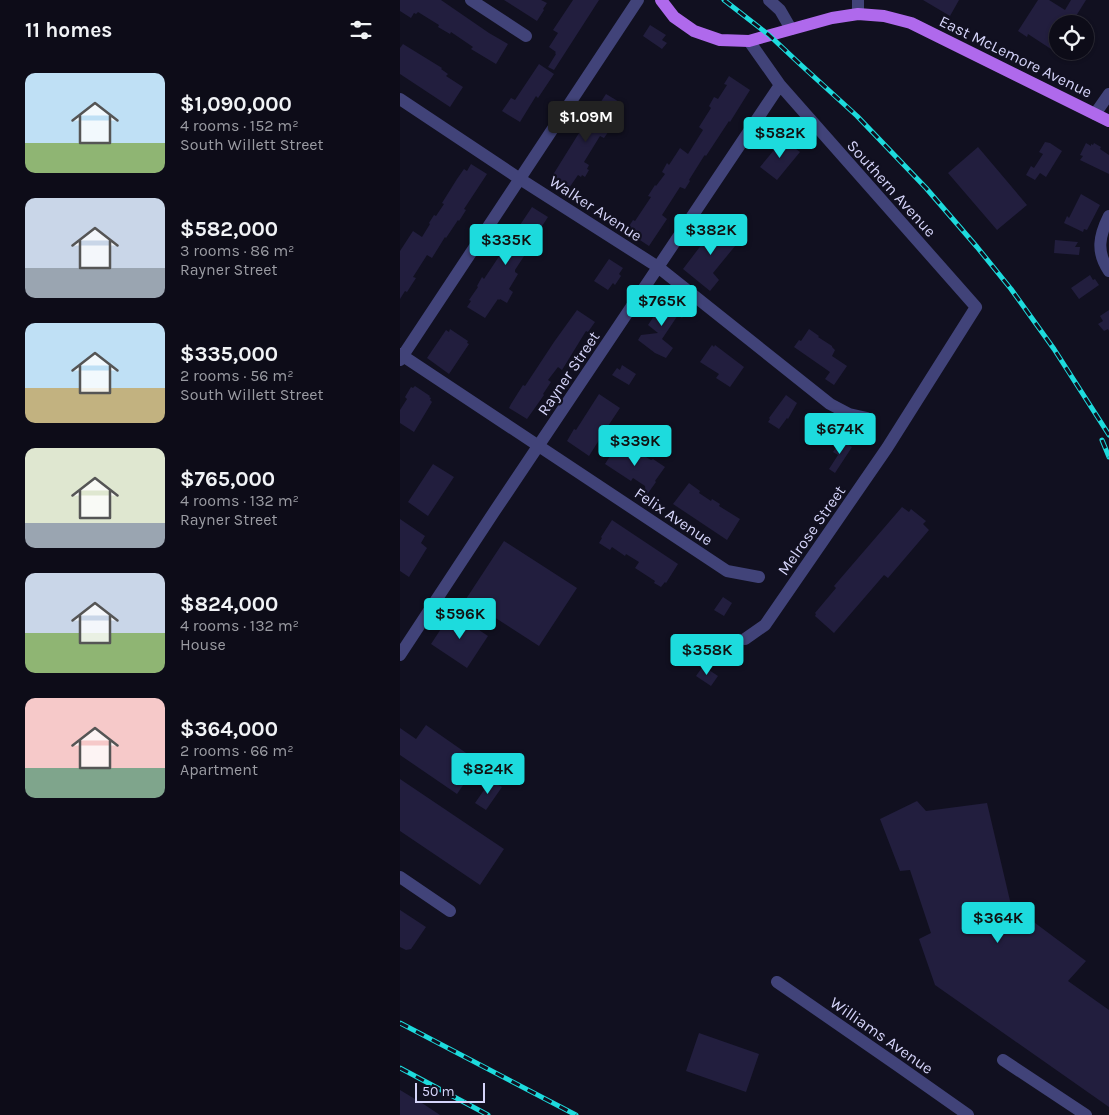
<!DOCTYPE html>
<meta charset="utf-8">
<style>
body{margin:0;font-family:Karla,sans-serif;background:#161521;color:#f1f3f6;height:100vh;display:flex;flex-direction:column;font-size:19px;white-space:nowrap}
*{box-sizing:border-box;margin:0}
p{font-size:16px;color:#9a9ba2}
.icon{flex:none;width:28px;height:28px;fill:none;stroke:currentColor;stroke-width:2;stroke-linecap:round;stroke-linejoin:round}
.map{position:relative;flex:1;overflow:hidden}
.sheet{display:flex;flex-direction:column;background:#0d0c18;width:400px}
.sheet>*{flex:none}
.fabs{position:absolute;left:649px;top:15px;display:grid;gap:10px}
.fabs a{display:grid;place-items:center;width:45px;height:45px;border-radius:50%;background:#0d0c18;box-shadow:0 1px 4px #0004,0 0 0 1px #2d2c37;font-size:25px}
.scale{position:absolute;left:15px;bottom:12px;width:70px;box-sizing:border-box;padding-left:5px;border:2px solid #d5d4f9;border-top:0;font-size:14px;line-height:18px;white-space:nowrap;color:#d5d4f9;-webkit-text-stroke:4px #111020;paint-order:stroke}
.price{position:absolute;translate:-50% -42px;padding:0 11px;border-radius:5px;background:#1ddbdd;color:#111;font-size:16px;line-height:32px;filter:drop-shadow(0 1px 2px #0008)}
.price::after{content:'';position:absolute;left:50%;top:30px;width:15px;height:11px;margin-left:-8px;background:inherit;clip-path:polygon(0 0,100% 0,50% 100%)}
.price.active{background:#222;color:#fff}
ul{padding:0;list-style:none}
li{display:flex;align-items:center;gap:15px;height:125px;padding:0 25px}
li span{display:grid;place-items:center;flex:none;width:140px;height:100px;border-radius:10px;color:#555}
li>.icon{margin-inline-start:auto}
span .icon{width:60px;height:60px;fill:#fffc;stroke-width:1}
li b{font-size:21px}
h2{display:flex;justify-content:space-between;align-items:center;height:60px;padding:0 25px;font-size:21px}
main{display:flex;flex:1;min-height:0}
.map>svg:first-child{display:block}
.building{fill:#221e3e}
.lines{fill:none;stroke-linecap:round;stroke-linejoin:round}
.minor{stroke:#414379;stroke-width:12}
.major{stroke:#af69ec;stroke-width:12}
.rail-casing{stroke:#1ddbdd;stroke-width:5}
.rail{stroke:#111020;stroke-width:3;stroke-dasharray:9;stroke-linecap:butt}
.labels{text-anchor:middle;stroke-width:4.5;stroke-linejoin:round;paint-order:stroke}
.street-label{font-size:16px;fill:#d5d4f9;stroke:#111020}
</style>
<main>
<section class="sheet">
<h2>11 homes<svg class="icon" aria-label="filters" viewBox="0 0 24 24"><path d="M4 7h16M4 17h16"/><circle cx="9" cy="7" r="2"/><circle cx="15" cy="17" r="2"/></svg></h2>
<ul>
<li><span style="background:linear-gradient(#bfe0f5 70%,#8fb573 0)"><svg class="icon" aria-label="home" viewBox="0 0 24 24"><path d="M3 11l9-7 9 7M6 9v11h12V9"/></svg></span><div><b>$1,090,000</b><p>4 rooms · 152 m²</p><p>South Willett Street</p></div></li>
<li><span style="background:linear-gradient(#c9d6e8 70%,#9aa5b1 0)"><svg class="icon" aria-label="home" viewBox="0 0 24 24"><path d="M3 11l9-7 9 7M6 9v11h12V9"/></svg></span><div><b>$582,000</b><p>3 rooms · 86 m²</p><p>Rayner Street</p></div></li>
<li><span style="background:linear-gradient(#bfe0f5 65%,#c2b280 0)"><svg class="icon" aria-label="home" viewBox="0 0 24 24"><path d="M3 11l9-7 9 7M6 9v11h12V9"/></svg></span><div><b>$335,000</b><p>2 rooms · 56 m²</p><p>South Willett Street</p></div></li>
<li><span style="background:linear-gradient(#dfe7d0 75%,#9aa5b1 0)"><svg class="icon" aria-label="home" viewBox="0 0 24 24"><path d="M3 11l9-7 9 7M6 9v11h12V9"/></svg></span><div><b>$765,000</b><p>4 rooms · 132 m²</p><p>Rayner Street</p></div></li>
<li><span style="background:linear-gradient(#c9d6e8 60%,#8fb573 0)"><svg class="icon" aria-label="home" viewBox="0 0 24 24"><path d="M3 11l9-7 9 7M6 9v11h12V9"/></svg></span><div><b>$824,000</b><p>4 rooms · 132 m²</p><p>House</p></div></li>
<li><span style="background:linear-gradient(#f6c9c9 70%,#7fa58c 0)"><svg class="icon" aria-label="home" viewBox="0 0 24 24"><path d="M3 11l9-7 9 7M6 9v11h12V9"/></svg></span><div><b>$364,000</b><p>2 rooms · 66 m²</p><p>Apartment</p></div></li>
</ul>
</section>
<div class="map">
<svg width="709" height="1115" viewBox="0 0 709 1115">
<rect width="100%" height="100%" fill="#111020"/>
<path class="building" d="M 0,0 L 41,0 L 89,33 L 108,44 L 96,64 L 71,49 L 73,47 L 51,32 L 50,34 L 38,27 L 39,25 L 18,12 L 16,14 L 14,13 L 11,18 L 0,11 Z
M 104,0 L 141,0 L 147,3 L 143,9 L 144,10 L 137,21 Z
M 173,0 L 199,0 L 154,70 L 148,67 L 156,54 L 155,53 L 156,52 L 149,47 L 158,33 L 153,30 Z
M 523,0 L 559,0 L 550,16 Z
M 638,0 L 649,0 L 665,10 L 671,0 L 686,0 L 671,24 L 658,24 L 658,45 L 654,51 L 628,34 L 627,37 L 618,31 Z
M 250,25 L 266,35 L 262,40 L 267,43 L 262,49 L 243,36 Z
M 3,44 L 42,68 L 41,69 L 48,74 L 46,76 L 63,87 L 50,107 L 0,74 L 0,48 Z
M 139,64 L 154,74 L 138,98 L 136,96 L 120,122 L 102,111 L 111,98 L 115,100 Z
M 329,76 L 350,90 L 330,122 L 329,121 L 306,156 L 305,155 L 304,156 L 289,180 L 290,181 L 285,189 L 280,187 L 262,215 L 267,219 L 249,246 L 226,231 L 233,220 L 235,221 L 251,197 L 248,196 L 255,185 L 256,186 L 265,174 L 262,172 L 267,163 L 269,165 L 280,148 L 288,154 L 303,130 L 299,127 L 311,108 L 309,106 L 314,97 L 318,99 L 327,85 L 324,84 Z
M 206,94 L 221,103 L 215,112 L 220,115 L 204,138 L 200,136 L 184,162 L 189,165 L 187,169 L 189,170 L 185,177 L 182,175 L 181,177 L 178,175 L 167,191 L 153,181 L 154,180 L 151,178 L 184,125 L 191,113 L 193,114 Z
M 381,137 L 400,152 L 377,180 L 360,167 L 374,150 L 372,149 Z
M 645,142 L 650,143 L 662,151 L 646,177 L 640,173 L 635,180 L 626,175 L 631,166 L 634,168 L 643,154 L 639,152 Z
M 686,143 L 691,146 L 691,144 L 693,145 L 694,143 L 701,147 L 700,149 L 709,155 L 709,174 L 680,160 L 683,156 L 680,155 Z
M 578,147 L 627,205 L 597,230 L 548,173 Z
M 71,164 L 87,174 L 64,209 L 66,210 L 61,218 L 59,221 L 58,220 L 46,238 L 45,237 L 32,258 L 27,255 L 13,277 L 16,278 L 7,292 L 5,291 L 0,299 L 0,251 L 13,231 L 22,237 L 30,224 L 29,223 L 34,215 L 36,216 L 44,204 L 42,203 L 57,179 L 64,169 L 67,171 Z
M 681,194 L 700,205 L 687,230 L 684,229 L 683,232 L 664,223 L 667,216 L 669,218 Z
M 132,207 L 148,217 L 127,249 L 128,250 L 115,270 L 115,272 L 118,274 L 109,289 L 113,292 L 107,303 L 100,299 L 99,300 L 98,299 L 85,318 L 67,307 L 71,301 L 69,300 L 78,287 L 77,286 L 82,277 L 84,279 Z
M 318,223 L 340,240 L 313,273 L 319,280 L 310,291 L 283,269 Z
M 655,240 L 678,242 L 675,247 L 680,247 L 679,255 L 654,253 Z
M 209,259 L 223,268 L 219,274 L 221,276 L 215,285 L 213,283 L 208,290 L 194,281 Z
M 690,275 L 693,280 L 695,279 L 699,285 L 679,299 L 671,288 Z
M 266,298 L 269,300 L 270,299 L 273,300 L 287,310 L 282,318 L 278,315 L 262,339 L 273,348 L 266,358 L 255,353 L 238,340 L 241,335 L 258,333 L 248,325 Z
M 177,310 L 195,322 L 188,332 L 186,331 L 162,370 L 158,367 L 148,380 L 151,382 L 143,394 L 144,395 L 127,419 L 109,408 L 111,404 L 123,385 L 125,386 L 127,383 L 154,342 Z
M 709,310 L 709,331 L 708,329 L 704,331 L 698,324 L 703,321 L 700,316 Z
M 50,329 L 68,341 L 67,343 L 69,344 L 49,374 L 27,358 L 46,330 L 49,332 Z
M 409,329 L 419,336 L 418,337 L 432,346 L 432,347 L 435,350 L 432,356 L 447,366 L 434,385 L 425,379 L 430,372 L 394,347 L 399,340 L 401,341 Z
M 312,345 L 314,347 L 315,345 L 344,367 L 330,387 L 316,378 L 319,374 L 300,362 Z
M 222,365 L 236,374 L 229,385 L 212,375 L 217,368 L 220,370 Z
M 15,386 L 30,396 L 29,397 L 31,398 L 30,400 L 32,402 L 14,432 L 0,423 L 0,410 L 7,399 L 5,397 L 11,387 L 13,388 Z
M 199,394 L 220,408 L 208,426 L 213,429 L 209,436 L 205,434 L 203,438 L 201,437 L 189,456 L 167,441 L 174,429 L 176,430 Z
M 386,395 L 397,403 L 388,419 L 387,418 L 379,429 L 368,422 L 370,419 L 369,418 Z
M 441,440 L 452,447 L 435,473 L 429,469 L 438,455 L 433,452 Z
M 217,445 L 232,454 L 234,455 L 236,451 L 251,460 L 253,459 L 265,467 L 255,481 L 256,482 L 246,496 L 245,486 L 233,478 L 231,481 L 205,464 Z
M 33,464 L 54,477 L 28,516 L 8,502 Z
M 289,483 L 300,491 L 299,493 L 311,501 L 312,499 L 320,504 L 319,506 L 340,519 L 327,540 L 273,504 Z
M 502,507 L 509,512 L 511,509 L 526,521 L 523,524 L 529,530 L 488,578 L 484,575 L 434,633 L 415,616 L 416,614 L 415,613 L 436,588 L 434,586 Z
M 0,519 L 25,536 L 21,543 L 27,548 L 9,577 L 0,571 Z
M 212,520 L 278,564 L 266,583 L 265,582 L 261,587 L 254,583 L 255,581 L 235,568 L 239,562 L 226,554 L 225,556 L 212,547 L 210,550 L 199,543 L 202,538 L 201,537 Z
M 104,541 L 177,588 L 139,646 L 66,599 Z
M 323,597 L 332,603 L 324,616 L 314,610 Z
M 52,612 L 88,636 L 67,668 L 31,644 Z
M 303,666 L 318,676 L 311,686 L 296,676 Z
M 26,725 L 79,762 L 57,794 L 0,755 L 0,728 L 16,739 Z
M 0,779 L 104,849 L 80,885 L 0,831 Z
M 91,780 L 102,787 L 86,810 L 75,803 Z
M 517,801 L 526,811 L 587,803 L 611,905 L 686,961 L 668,981 L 709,1010 L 709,1107 L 535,985 L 519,939 L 531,933 L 510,870 L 500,871 L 480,819 Z
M 0,910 L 26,927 L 11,949 L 6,950 L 0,947 Z
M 299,1033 L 359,1054 L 346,1092 L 286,1071 Z
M 0,1090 L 25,1105 L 40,1115 L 0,1115 Z"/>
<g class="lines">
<path class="minor" d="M 71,0 L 126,36
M 369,0 L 380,10 L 391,29
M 458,0 L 458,14
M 0,99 L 120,179 L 258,267 L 430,404 L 449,414 L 467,418
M 695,114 L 709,94
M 709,216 C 699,236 696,252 709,271
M 0,354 L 327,571 L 359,577
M 0,360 L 238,0
M 345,639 L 365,625 L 487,448 L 576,307 L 380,85 L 349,41
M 0,655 L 94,512 L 380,85
M 0,877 L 50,911
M 377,982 L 497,1065 L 568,1115
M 603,1060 L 686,1115"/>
<path class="major" d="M 261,0 L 274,17 L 294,31 L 320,40 L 349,41 L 432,18 L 458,14 L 484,16 L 511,23 L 709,121"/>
<defs>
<path id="rail" d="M 324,0 L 369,35 L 401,65 L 457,116 L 526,188 L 577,247 L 611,289 L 654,349 L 709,435
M 702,440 L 709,457
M 0,1023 L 176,1115
M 0,1068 L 88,1115"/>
</defs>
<use href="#rail" class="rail-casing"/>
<use href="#rail" class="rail"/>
</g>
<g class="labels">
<g class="street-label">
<text transform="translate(616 56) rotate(26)" y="6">East McLemore Avenue</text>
<text transform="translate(492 188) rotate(48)" y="6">Southern Avenue</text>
<text transform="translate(196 208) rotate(33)" y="6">Walker Avenue</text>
<text transform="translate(168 373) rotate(-56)" y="6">Rayner Street</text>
<text transform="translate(274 516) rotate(34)" y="6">Felix Avenue</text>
<text transform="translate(411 530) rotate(-55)" y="6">Melrose Street</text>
<text transform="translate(482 1035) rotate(35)" y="6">Williams Avenue</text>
</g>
</g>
</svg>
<div class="fabs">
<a><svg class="icon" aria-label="locate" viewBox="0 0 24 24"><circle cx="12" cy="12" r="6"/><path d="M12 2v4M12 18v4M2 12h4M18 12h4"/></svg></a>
</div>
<div class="scale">50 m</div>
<b class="price active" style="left:186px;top:143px">$1.09M</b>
<b class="price" style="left:380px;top:159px">$582K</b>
<b class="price" style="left:311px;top:256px">$382K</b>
<b class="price" style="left:106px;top:266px">$335K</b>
<b class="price" style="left:262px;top:327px">$765K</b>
<b class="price" style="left:440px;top:455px">$674K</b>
<b class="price" style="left:235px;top:467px">$339K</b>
<b class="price" style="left:60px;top:640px">$596K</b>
<b class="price" style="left:307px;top:676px">$358K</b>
<b class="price" style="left:88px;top:795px">$824K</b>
<b class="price" style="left:598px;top:944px">$364K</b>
</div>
</main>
